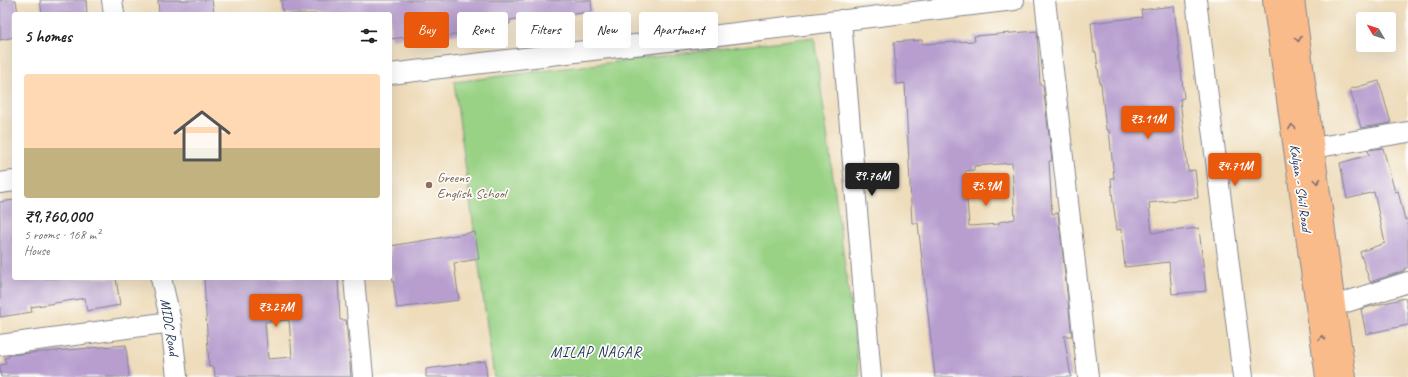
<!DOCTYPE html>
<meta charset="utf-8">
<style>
body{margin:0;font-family:Caveat,sans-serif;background:#f2f2f2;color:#202124;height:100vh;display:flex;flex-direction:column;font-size:15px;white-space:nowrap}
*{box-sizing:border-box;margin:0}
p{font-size:13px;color:#757577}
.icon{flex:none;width:22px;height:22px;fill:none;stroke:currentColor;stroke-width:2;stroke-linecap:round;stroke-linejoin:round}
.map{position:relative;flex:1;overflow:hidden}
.sheet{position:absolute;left:12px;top:12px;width:380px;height:268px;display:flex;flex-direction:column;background:#fff;border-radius:4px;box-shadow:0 4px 16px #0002}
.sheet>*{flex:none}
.banner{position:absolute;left:404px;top:12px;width:380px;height:36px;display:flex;gap:8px}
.needle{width:26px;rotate:309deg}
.tools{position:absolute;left:1356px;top:12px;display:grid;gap:8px}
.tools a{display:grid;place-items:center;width:40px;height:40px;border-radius:4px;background:#fff;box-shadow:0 4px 16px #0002;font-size:20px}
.price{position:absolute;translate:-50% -34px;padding:0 9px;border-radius:4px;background:#ea580c;color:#fff;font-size:13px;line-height:26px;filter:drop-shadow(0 1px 2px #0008)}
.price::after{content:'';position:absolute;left:50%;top:24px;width:12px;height:9px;margin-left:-6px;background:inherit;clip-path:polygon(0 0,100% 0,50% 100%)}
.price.current{background:#222;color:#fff}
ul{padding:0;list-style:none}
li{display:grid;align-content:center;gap:8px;height:212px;padding:0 12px}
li+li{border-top:1px solid #e0e0e0}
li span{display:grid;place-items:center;height:124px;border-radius:4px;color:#555}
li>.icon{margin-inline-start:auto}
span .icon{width:72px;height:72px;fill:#fffc;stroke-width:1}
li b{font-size:17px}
h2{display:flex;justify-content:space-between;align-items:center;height:48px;padding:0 12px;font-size:17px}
.chip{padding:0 14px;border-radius:4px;background:#fff;box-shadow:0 4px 16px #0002;font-size:14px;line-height:36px}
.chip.current{background:#ea580c;color:#fff}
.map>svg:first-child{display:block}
.green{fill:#99d285;stroke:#5a8072}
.building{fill:#b79ecf;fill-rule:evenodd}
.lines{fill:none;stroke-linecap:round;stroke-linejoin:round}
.minor-casing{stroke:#84868c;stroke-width:22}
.major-casing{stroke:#84868c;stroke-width:24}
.minor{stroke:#fff;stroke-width:20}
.major{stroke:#fabb8b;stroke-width:22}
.oneway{stroke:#7f6e72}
.education-dot{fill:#8d6e63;stroke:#fdfcf7;stroke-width:1.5}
.labels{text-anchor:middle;stroke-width:3.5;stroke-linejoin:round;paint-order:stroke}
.education-label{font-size:14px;fill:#785e54;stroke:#fdfcf7;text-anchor:start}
.street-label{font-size:14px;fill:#1b2f5e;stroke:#fdfcf7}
.neighbourhood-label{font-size:15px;letter-spacing:1px;fill:#1b2f5e;stroke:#fdfcf7}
</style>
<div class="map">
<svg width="1408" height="377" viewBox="0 0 1408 377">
<rect width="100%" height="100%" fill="#fdfcf7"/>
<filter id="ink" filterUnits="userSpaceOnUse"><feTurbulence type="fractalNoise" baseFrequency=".025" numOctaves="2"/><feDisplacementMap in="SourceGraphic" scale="8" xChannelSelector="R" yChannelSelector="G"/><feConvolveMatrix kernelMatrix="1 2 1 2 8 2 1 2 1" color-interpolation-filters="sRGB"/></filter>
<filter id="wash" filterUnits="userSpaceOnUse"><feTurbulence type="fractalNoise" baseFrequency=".012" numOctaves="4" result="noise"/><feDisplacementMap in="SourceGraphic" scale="16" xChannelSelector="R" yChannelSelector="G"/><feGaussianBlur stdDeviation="0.9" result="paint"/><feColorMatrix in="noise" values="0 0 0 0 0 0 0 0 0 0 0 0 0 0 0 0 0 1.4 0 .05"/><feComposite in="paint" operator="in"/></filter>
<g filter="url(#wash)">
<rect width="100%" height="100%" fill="#eedcba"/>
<path class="green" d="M 814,37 L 860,377 L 494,377 L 454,82 Z"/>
<g id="blocks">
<path class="building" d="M 0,0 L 16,0 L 18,14 L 14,14 L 14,37 L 0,40 Z
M 40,0 L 86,0 L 87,14 L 42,14 Z
M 158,0 L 212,0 L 214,13 L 159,14 Z
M 281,0 L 591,0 L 592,12 L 546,17 L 545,15 L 510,20 L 510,24 L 476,29 L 476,31 L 429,39 L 429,34 L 390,39 L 390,14 L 283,14 Z
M 1174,6 L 1184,98 L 1180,99 L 1188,171 L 1195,170 L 1198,198 L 1149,203 L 1152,233 L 1199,228 L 1206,291 L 1172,294 L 1169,262 L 1125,267 L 1121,229 L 1117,230 L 1113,202 L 1111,178 L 1114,178 L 1109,130 L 1106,130 L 1101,84 L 1100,84 L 1096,52 L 1094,52 L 1091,23 L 1142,17 L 1141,10 Z
M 1037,31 L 1040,85 L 1043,85 L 1052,161 L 1049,161 L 1052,214 L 1058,213 L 1072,336 L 1064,336 L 1071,377 L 935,377 L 918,223 L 912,223 L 905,83 L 896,84 L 894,42 L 922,40 L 922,44 L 975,41 L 974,36 ZM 1012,163 L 1015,219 L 999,222 L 999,224 L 969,226 L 965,171 L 974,170 L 974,166 Z
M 1379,81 L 1391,123 L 1361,128 L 1350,89 Z
M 1383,148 L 1395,192 L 1398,191 L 1405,220 L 1408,218 L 1408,267 L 1404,269 L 1404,271 L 1370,282 L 1360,252 L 1385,243 L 1374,192 L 1347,199 L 1340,163 L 1369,155 L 1368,150 Z
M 14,200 L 14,278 L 116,278 L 120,305 L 87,311 L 85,298 L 31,307 L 32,312 L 0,317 L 0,202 Z
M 475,232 L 479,259 L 454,263 L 459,300 L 397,308 L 392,273 L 390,273 L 390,246 Z
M 204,278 L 338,278 L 340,320 L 346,320 L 351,377 L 215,377 L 214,367 L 209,367 ZM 289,320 L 292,357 L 268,359 L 265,322 Z
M 1405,298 L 1408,312 L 1408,325 L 1366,334 L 1361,309 Z
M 126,345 L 129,377 L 1,377 L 0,365 L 6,364 L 5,358 L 9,357 L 9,355 Z
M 485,361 L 487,377 L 426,377 L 426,369 Z"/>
</g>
</g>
<g filter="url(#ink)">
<use href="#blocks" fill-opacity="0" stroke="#84868c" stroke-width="1"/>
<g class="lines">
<defs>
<path id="minor" d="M 112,0 L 114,14
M 1045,0 L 1088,377
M 1196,0 L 1243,377
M 841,20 L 871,377
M 390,74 L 1014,0
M 1313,148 L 1408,132
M 0,183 L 14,181
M 161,278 L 171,322 L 177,377
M 354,278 L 363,377
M 1318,309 L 1334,306 L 1408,282
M 0,345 L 171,322"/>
<path id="major" d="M 1274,0 L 1327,377
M 1293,0 L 1334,306 L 1345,377"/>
</defs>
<use href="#minor" class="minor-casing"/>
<use href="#major" class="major-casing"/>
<use href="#minor" class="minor"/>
<use href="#major" class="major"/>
</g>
<defs><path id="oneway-chevron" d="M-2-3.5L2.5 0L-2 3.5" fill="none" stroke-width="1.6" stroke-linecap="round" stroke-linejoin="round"/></defs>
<g class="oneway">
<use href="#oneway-chevron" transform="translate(1298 39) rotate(83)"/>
<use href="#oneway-chevron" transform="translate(1292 127) rotate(-98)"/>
<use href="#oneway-chevron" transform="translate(1317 181) rotate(82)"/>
<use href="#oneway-chevron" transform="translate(1322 338) rotate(-98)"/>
</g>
</g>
<circle class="education-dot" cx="429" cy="185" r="4"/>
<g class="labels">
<g class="education-label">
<text x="437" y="182">Greens<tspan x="437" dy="16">English School</tspan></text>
</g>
<g class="street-label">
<text transform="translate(1301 188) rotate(82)" y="5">Kalyan - Shil Road</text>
<text transform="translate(170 327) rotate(81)" y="5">MIDC Road</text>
</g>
<g class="neighbourhood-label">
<text x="596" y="357">MILAP NAGAR</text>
</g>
</g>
</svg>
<div class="tools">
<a><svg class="needle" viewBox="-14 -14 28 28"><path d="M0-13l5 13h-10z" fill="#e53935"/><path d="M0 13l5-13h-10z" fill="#757577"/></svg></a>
</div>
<b class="price" style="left:1148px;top:140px">₹3.11M</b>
<b class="price" style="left:1235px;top:187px">₹4.71M</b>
<b class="price current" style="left:872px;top:197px">₹9.76M</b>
<b class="price" style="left:986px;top:207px">₹5.9M</b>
<b class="price" style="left:276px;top:328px">₹3.27M</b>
<div class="banner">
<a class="chip current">Buy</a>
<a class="chip">Rent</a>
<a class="chip">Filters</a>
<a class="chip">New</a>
<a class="chip">Apartment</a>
</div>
<section class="sheet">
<h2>5 homes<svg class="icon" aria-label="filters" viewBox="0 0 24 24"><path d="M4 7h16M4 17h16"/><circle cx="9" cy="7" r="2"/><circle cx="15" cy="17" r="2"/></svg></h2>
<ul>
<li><span style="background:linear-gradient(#ffd9b3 60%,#c2b280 0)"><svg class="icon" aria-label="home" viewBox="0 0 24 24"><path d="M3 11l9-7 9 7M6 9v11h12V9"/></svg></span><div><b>₹9,760,000</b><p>5 rooms · 168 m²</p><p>House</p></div></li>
</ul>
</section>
</div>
